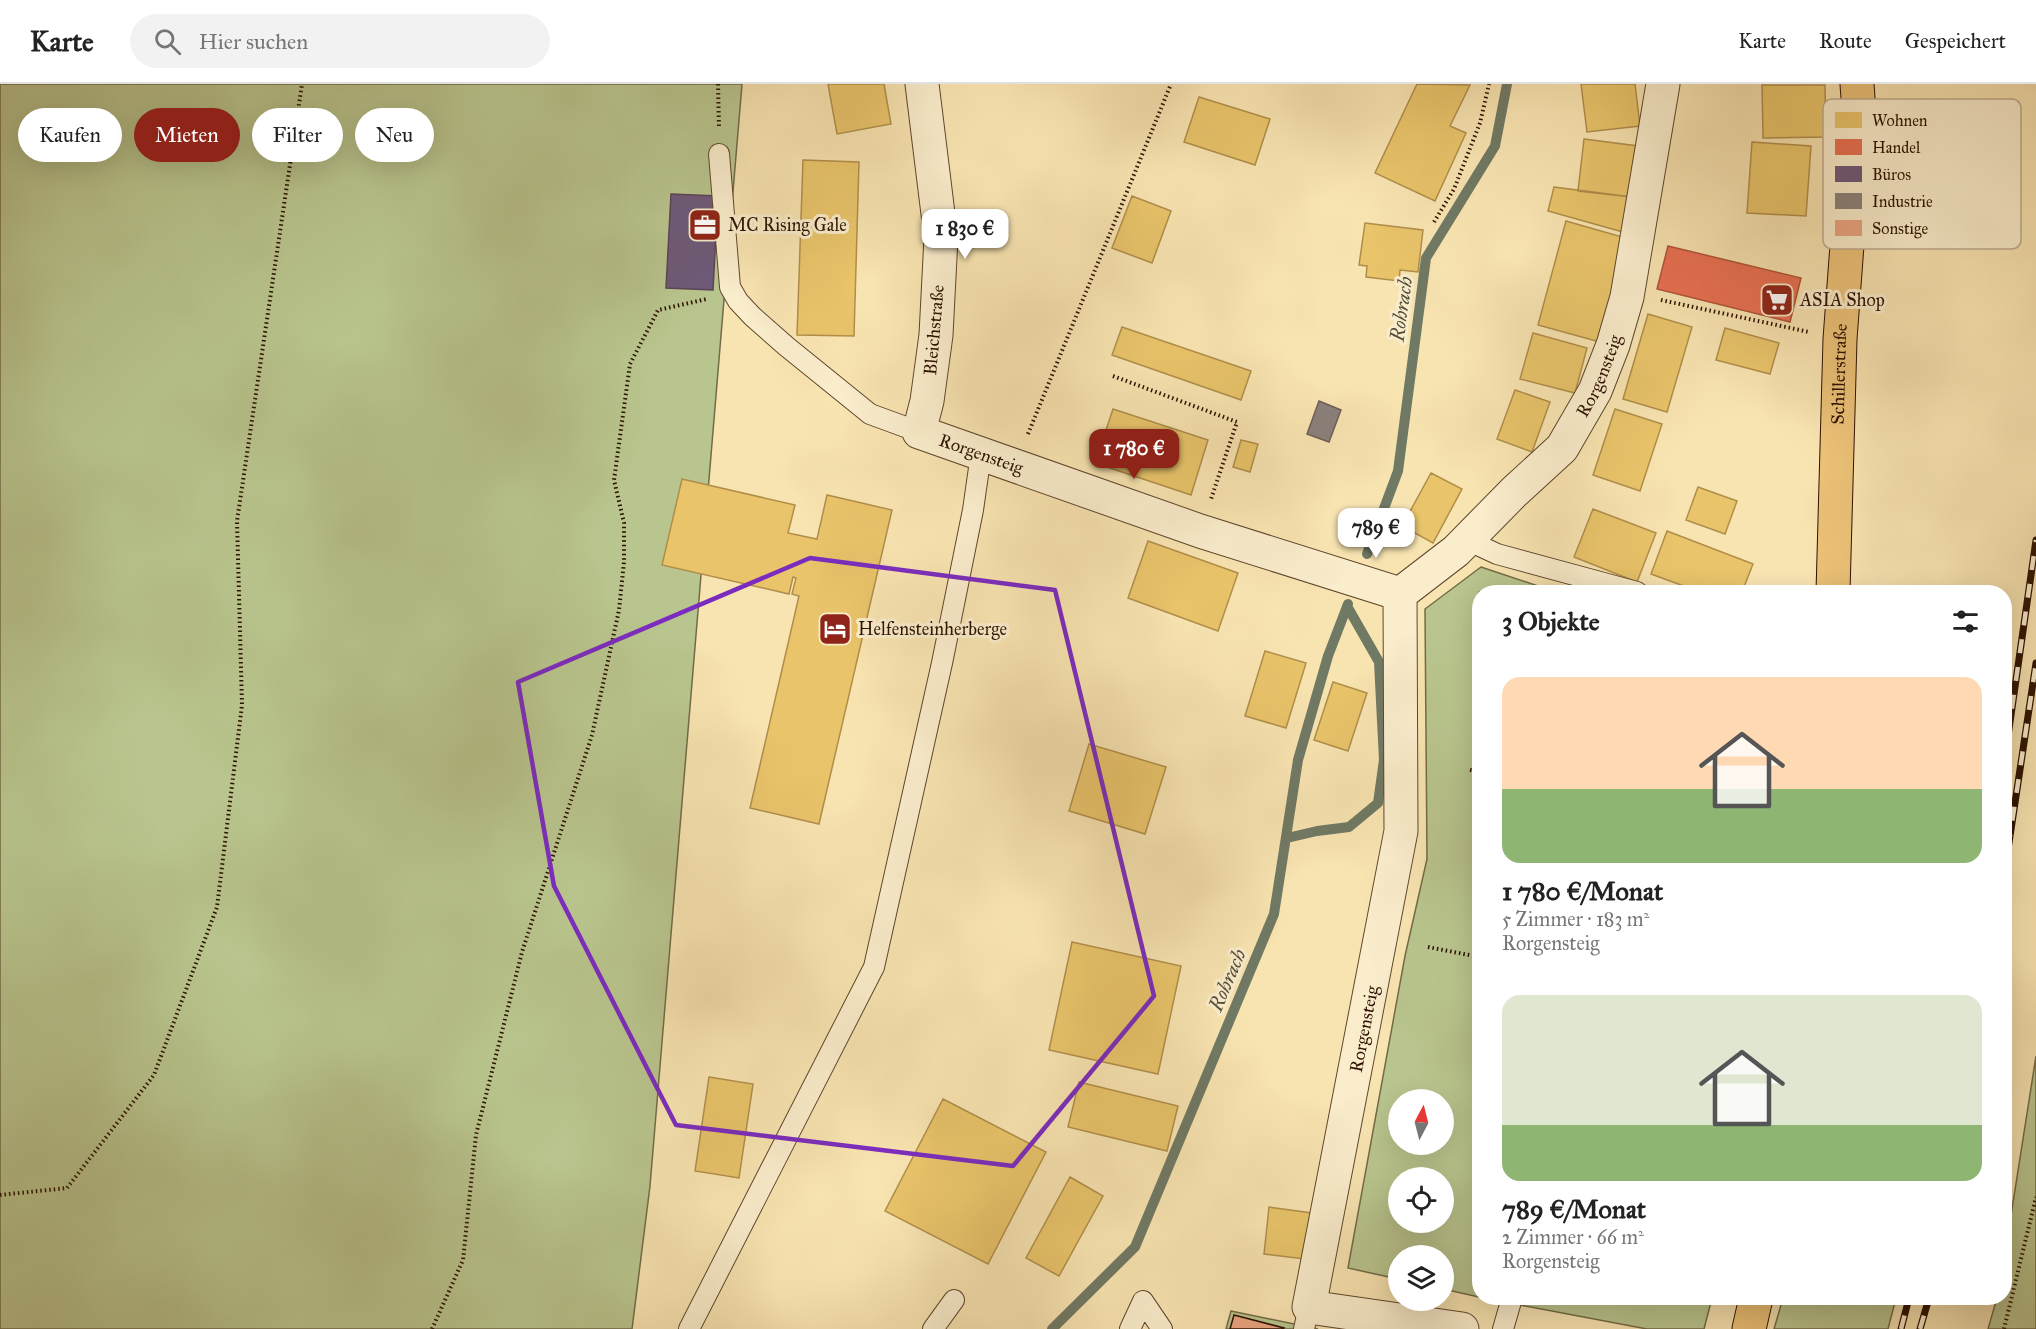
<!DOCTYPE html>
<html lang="de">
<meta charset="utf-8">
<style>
body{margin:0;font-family:"IM FELL Great Primer",serif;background:#f2f2f2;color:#222;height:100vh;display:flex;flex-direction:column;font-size:22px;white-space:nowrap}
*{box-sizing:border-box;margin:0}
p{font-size:20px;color:#767676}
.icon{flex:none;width:33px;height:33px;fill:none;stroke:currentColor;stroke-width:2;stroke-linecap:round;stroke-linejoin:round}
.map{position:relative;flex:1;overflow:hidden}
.details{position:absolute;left:1472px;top:501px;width:540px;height:720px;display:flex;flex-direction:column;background:#fff;border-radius:24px;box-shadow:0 6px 24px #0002}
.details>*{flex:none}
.banner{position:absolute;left:18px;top:24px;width:570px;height:54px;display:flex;gap:12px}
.needle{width:39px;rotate:7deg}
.controls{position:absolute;left:1388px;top:1005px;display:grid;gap:12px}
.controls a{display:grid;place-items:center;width:66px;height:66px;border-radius:50%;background:#fff;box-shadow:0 6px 24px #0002;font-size:30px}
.price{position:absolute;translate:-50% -51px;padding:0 14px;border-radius:12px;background:#fff;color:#222;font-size:20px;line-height:39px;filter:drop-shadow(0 2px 3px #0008)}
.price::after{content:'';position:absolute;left:50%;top:36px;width:18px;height:14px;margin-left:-9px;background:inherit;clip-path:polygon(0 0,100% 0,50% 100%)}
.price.current{background:#8f2418;color:#fff}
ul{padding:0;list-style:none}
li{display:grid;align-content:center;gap:12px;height:318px;padding:0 30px}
li span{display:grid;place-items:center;height:186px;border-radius:18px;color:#555}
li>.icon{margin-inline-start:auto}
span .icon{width:108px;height:108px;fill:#fffc;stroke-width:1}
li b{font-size:26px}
h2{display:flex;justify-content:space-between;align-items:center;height:72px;padding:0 30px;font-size:26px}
.tag{padding:0 21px;border-radius:27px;background:#fff;box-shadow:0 6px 24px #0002;font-size:21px;line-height:54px}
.tag.current{background:#8f2418;color:#fff}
header{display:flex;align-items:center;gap:36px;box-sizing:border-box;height:84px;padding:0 30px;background:#fff;border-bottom:2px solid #e0e0e0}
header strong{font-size:28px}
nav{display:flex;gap:33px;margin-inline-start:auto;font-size:21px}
.search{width:420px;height:54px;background:#f2f2f2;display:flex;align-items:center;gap:15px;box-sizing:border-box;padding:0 21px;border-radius:33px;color:#767676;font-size:22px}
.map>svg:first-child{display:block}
.green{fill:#b9c58e;stroke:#726b47;stroke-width:1.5;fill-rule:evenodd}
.homes{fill:#e9c46a;stroke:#b08e4a;stroke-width:1.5}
.shops{fill:#e76f51;stroke:#af5339;stroke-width:1.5}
.offices{fill:#6d597a;stroke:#5a4355;stroke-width:1.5}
.industry{fill:#8a817c;stroke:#6e5f57;stroke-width:1.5}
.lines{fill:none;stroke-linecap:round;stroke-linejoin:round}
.stream{stroke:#707964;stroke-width:10}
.building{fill:#eaa582;stroke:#2c1100;stroke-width:1.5}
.service-casing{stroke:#5f462c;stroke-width:22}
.minor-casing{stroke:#5f462c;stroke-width:35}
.primary-casing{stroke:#2c1100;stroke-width:35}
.path{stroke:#2c1100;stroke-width:4;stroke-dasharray:1.5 3;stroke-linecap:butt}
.service{stroke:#faedcc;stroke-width:20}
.minor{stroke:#faedcc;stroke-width:33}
.primary{stroke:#ecc278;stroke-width:33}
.rail-casing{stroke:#2c1100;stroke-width:7}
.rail{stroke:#faedcc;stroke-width:4.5;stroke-dasharray:14;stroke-linecap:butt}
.marked{fill:none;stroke:#7b2cbf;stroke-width:4.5;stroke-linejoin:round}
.labels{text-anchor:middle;stroke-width:6;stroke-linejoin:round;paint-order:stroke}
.poi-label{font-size:18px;fill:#2c1100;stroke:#faedcc;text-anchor:start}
.street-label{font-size:18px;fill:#2c1100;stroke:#faedcc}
.water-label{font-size:20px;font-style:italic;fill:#544e3a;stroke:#faedcc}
.key{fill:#faedcc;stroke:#bcab8f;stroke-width:1.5}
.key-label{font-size:16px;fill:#2c1100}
</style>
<header>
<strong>Karte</strong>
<div class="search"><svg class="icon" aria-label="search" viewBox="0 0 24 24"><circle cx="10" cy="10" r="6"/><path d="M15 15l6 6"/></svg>Hier suchen</div>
<nav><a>Karte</a><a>Route</a><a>Gespeichert</a></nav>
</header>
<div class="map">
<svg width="2036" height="1245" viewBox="0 0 2036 1245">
<rect width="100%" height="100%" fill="#f8e4b1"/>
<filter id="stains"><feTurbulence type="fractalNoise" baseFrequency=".00333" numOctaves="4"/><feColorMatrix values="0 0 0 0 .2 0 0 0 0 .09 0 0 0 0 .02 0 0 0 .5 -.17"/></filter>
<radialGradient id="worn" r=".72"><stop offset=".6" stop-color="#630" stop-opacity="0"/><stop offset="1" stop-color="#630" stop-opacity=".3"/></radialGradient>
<path class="green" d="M 0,0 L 742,0 L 650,1102 L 632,1245 L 0,1245 Z
M 1481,483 L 1556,508 L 1479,508 L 1479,1213 L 1443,1205 L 1443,1172 L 1398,1172 L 1398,1195 L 1348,1184 L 1405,872 L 1427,775 L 1425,525 ZM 1398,1016 L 1443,1016 L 1443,1060 L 1398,1060 ZM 1398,1094 L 1443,1094 L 1443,1138 L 1398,1138 Z
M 2036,972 L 2036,1245 L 1988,1245 L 1997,1214 L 2004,1214 L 2004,1176 Z
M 1483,1214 L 1712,1214 L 1704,1245 L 1647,1245 Z
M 1783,1214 L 1896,1214 L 1888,1245 L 1774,1245 Z
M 1231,1227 L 1318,1245 L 1226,1245 Z"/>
<path class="homes" d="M 828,0 L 884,0 L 891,40 L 837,50 Z
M 1417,0 L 1470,1 L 1450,42 L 1466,49 L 1435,117 L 1375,89 Z
M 1581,0 L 1635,0 L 1640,42 L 1587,48 Z
M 1762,1 L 1825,1 L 1826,53 L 1763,54 Z
M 1199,13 L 1270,35 L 1255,81 L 1184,58 Z
M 1584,55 L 1638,62 L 1631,113 L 1578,107 Z
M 1752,58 L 1811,62 L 1806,132 L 1747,129 Z
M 803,76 L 859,78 L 854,252 L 797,251 Z
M 1554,103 L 1631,113 L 1623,148 L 1548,127 Z
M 1132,112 L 1171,127 L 1152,179 L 1112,164 Z
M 1566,137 L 1629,155 L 1600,258 L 1538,241 Z
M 1365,139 L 1423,146 L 1418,188 L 1400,186 L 1399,197 L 1366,193 L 1367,182 L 1359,181 Z
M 1648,230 L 1692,243 L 1667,328 L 1623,315 Z
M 1122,243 L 1251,287 L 1241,316 L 1112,271 Z
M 1725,244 L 1779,259 L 1770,290 L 1716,276 Z
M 1533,249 L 1587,264 L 1575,309 L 1520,295 Z
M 1515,306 L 1550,318 L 1532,368 L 1497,355 Z
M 1113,325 L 1208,356 L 1191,411 L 1095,379 Z
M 1615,325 L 1662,340 L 1640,407 L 1593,391 Z
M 1241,356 L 1258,360 L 1250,388 L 1233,383 Z
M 1431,389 L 1462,405 L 1433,459 L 1402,442 Z
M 682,395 L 795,421 L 788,449 L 817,455 L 827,411 L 892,426 L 819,740 L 750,724 L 799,512 L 792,510 L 796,494 L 793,493 L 789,510 L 662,481 Z
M 1698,403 L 1737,417 L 1725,450 L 1686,436 Z
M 1593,425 L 1656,449 L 1637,498 L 1574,473 Z
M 1667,447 L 1753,480 L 1742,508 L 1700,508 L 1651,490 Z
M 1148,457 L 1238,489 L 1218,547 L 1128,514 Z
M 1265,567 L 1306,579 L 1286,644 L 1245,632 Z
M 1333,598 L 1367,609 L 1348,667 L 1314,656 Z
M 1089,660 L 1166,683 L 1145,750 L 1069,727 Z
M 1072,858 L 1181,882 L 1158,990 L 1049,966 Z
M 709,993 L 753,1000 L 739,1094 L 695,1087 Z
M 1079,998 L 1178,1022 L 1167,1067 L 1068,1043 Z
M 943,1015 L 1046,1068 L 988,1180 L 885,1127 Z
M 1070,1093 L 1103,1112 L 1059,1192 L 1026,1174 Z
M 1269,1123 L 1319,1130 L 1313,1176 L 1264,1170 Z"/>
<path class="shops" d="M 1668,162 L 1801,194 L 1790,238 L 1657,205 Z"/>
<path class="offices" d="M 671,110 L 718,112 L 713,206 L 666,204 Z"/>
<path class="industry" d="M 1319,317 L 1341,326 L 1329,358 L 1307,350 Z"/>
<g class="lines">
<path class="stream" d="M 1367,470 L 1398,387 L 1426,174 L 1495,62 L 1507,0
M 1287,754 L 1317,747 L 1349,743 L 1378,719 L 1384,676 L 1379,578 L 1347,522
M 1052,1245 L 1135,1163 L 1274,830 L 1298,676 L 1328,572 L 1348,520"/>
</g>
<path class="building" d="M 1234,1231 L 1284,1244 L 1283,1245 L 1230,1245 Z"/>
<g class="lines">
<defs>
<path id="service" d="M 719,70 L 730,203 L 738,217 L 752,232 L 786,262 L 870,330 L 919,348
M 1467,456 L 1497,470 L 1637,508
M 689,1245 L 874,883 L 942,579 L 973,426 L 981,370
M 933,1245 L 954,1216
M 1130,1245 L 1143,1217 L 1162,1245
M 1304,1245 L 1309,1223
M 1503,1245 L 1512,1214"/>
<g id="minor">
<path id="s1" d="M 922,0 L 941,154 L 936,251 L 927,317 L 919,348 L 1200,447 L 1400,510"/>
<path d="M 1400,510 L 1401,747 L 1309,1223 L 1462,1245"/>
<path id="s2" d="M 1400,510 L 1456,467 L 1514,408 L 1562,364 L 1595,307 L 1613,261 L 1627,213 L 1663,0"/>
</g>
<g id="primary">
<path id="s3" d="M 1833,508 L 1840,255 L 1858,14 L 1857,0"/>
<path d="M 1749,1245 L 1756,1214"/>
</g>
</defs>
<use href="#service" class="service-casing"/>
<use href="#minor" class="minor-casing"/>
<use href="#primary" class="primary-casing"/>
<path class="path" d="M 718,0 L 719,44
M 1434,138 L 1454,105 L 1480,39 L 1489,0
M 1661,216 L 1809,248
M 1113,292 L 1237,338 L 1211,415
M 1028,350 L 1171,0
M 1470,686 L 1479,688
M 1428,863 L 1479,873
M 0,1111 L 67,1104 L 154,991 L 217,823 L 242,621 L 237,437 L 302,0
M 432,1245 L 463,1176 L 476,1051 L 522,868 L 592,651 L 619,526 L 624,478 L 624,439 L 614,396 L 630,280 L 658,226 L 707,215
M 2004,1245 L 2036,1113"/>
<use href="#service" class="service"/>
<use href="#minor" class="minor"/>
<use href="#primary" class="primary"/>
<defs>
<path id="rail" d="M 2004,680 L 2036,456
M 2004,792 L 2036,579
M 1901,1245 L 1909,1214
M 1920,1245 L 1929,1214"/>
</defs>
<use href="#rail" class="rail-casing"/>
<use href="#rail" class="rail"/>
</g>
<path class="marked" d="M 810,474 L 1055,506 L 1154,912 L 1013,1082 L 676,1041 L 554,802 L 518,598 Z"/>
<defs>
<symbol id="office-square" viewBox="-11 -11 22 22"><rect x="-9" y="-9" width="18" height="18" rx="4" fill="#8f2418" stroke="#faedcc"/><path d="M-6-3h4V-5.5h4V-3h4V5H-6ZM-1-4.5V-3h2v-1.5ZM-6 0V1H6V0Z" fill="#fff"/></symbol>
<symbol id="supermarket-square" viewBox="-11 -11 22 22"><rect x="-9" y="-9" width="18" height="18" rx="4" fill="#8f2418" stroke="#faedcc"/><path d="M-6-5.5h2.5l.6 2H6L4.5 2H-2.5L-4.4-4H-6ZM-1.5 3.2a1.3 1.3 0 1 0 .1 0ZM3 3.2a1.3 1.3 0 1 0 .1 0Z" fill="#fff"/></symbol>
<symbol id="hotel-square" viewBox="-11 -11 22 22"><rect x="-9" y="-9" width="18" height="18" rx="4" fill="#8f2418" stroke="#faedcc"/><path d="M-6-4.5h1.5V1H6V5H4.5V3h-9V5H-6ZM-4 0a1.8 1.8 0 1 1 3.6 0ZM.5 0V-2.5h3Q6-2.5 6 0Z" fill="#fff"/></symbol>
</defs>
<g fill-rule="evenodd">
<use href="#office-square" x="686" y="122" width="38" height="38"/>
<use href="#supermarket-square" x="1758" y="197" width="38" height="38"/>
<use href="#hotel-square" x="816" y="526" width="38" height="38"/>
</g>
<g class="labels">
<g class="poi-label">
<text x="728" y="147">MC Rising Gale</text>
<text x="1800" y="222">ASIA Shop</text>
<text x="858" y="551">Helfensteinherberge</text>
</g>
<g class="street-label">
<text transform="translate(934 246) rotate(-85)" y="6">Bleichstraße</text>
<text dy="6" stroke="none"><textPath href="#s3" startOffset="218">Schillerstraße</textPath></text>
<text dy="6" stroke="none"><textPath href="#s2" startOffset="300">Rorgensteig</textPath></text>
<text dy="6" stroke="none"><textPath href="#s1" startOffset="417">Rorgensteig</textPath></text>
<text transform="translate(1364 945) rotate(-79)" y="6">Rorgensteig</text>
</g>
<g class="water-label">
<text transform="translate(1401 225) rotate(-82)" y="7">Rohrach</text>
<text transform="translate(1227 896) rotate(-67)" y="7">Rohrach</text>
</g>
</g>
<rect x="1823" y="15" width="198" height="150" rx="9" class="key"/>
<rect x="1835" y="28" width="27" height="16" fill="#e9c46a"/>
<rect x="1835" y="55" width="27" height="16" fill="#e76f51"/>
<rect x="1835" y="82" width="27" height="16" fill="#6d597a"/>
<rect x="1835" y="109" width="27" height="16" fill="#8a817c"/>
<rect x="1835" y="136" width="27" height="16" fill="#eaa582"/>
<g class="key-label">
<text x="1872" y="42">Wohnen</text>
<text x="1872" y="69">Handel</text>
<text x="1872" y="96">Büros</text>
<text x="1872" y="123">Industrie</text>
<text x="1872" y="150">Sonstige</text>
</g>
<rect width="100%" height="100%" filter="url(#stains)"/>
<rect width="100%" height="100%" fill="url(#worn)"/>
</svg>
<div class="controls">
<a><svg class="needle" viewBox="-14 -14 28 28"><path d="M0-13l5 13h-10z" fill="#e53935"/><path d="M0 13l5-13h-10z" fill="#767676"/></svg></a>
<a><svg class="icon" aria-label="locate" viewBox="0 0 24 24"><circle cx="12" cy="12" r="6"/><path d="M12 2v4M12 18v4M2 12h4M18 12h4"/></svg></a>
<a><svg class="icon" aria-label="layers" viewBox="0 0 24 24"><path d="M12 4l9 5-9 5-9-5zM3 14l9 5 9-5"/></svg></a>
</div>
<b class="price" style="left:965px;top:176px">1 830 €</b>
<b class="price current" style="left:1134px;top:396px">1 780 €</b>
<b class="price" style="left:1376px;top:475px">789 €</b>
<div class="banner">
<a class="tag">Kaufen</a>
<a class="tag current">Mieten</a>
<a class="tag">Filter</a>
<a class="tag">Neu</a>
</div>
<section class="details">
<h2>3 Objekte<svg class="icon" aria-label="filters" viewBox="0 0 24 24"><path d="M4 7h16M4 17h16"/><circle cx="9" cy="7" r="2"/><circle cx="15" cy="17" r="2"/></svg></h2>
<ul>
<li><span style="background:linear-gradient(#ffd9b3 60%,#8fb573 0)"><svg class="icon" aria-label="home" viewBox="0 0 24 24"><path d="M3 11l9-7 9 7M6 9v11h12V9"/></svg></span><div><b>1 780 €/Monat</b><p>5 Zimmer · 183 m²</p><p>Rorgensteig</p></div></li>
<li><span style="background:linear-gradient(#dfe7d0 70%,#8fb573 0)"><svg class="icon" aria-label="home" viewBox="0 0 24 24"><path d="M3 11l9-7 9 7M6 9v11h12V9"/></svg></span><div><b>789 €/Monat</b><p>2 Zimmer · 66 m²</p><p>Rorgensteig</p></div></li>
</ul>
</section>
</div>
